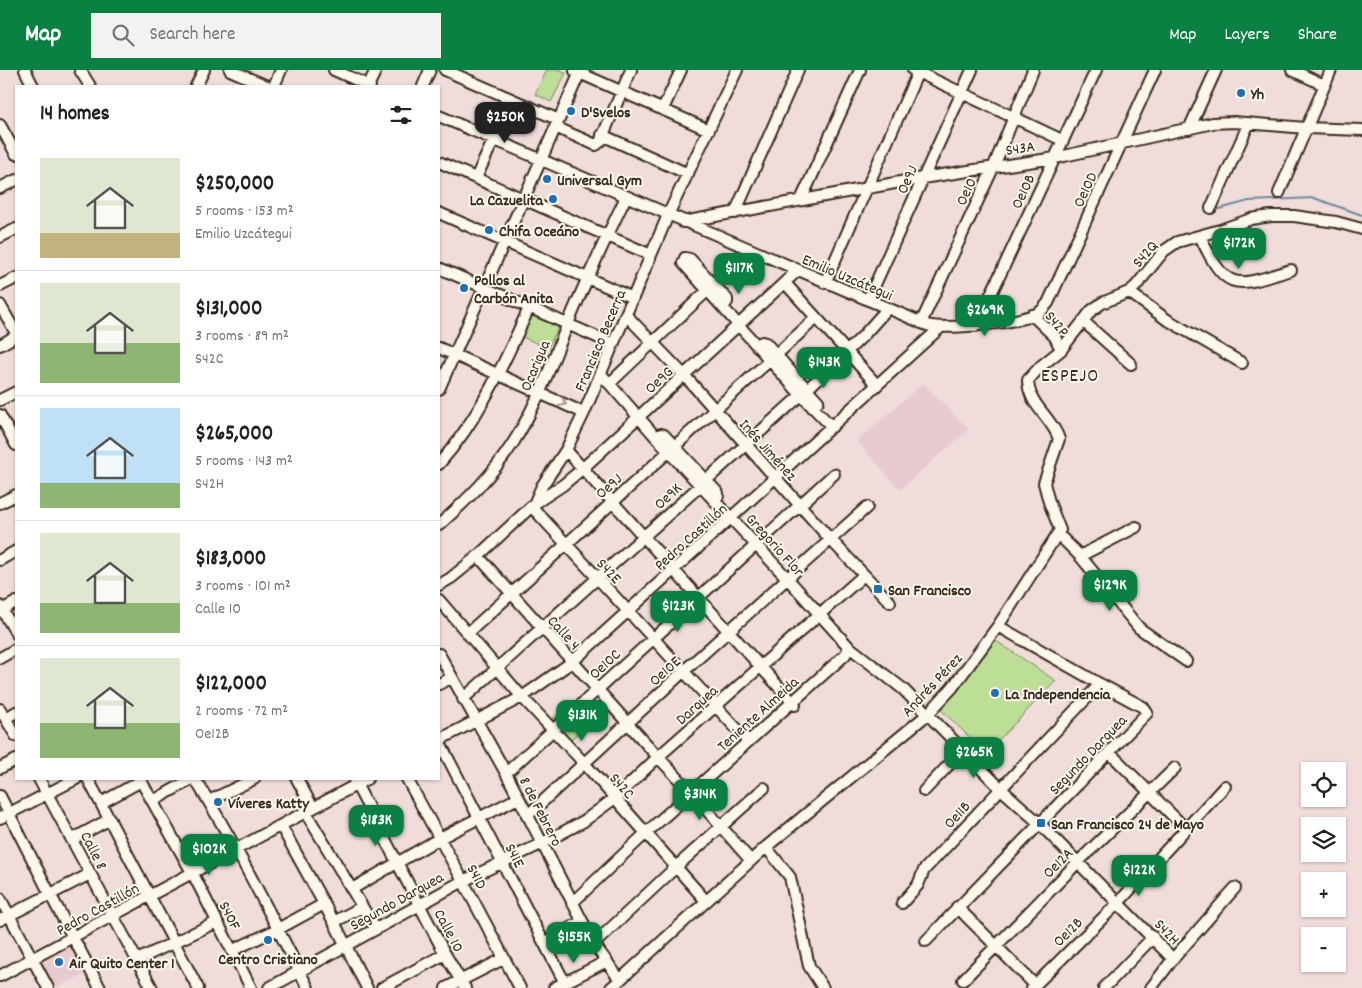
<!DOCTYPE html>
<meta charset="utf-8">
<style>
body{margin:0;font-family:Dekko,sans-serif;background:#f2f2f2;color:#222;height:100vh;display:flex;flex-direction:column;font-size:19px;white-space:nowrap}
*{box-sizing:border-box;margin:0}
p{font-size:16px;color:#767676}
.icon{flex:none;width:28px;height:28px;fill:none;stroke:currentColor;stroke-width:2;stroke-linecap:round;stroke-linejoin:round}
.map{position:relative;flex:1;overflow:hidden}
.details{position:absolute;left:15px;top:15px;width:425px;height:695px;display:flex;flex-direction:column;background:#fff;border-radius:0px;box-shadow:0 1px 4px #0004}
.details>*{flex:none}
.buttons{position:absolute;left:1301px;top:692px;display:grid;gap:10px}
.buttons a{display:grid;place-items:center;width:45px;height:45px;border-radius:0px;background:#fff;box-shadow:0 1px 4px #0004;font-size:25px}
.price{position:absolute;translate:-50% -42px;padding:0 11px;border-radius:10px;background:#0b8043;color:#fff;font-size:16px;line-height:32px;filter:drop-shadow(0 1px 2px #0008)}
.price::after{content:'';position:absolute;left:50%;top:30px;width:15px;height:11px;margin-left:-8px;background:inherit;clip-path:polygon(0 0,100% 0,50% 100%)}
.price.active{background:#222;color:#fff}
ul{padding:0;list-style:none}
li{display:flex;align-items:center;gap:15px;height:125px;padding:0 25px}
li+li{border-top:1px solid #e0e0e0}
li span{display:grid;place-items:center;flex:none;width:140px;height:100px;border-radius:0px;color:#555}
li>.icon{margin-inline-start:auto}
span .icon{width:60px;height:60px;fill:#fffc;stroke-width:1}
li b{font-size:21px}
h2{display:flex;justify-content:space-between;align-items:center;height:60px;padding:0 25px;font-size:21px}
header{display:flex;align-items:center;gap:30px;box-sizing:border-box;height:70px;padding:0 25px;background:#0b8043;color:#fff}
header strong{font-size:24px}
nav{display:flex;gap:28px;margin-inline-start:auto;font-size:18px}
.search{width:350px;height:45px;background:#f2f2f2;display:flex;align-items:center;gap:12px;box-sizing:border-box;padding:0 18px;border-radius:0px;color:#767676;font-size:19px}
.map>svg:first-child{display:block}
.built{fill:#e9cbcf}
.green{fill:#bcde97;stroke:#7c845a}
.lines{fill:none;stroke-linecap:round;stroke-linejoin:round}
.stream{stroke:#6d8c9b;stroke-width:2}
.minor-casing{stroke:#3b2a1e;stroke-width:14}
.minor{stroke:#fbf7ec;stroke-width:10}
.oneway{stroke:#9b9085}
.poi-dot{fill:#1f6fb2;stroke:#fbf7ec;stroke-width:2}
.labels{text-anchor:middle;stroke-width:4;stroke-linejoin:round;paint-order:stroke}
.poi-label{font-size:16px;font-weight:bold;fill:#3b2a1e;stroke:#fbf7ec;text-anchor:start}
.street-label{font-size:16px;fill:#3b2a1e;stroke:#fbf7ec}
.quarter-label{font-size:19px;letter-spacing:1px;fill:#3b2a1e;stroke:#fbf7ec}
</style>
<header>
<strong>Map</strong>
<div class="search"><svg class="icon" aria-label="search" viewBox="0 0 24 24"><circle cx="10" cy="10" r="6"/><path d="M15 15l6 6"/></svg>Search here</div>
<nav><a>Map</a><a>Layers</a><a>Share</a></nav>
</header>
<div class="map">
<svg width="1362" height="918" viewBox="0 0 1362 918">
<rect width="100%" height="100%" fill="#f0dddb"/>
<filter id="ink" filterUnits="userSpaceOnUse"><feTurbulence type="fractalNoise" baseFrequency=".02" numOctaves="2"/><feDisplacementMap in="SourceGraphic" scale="10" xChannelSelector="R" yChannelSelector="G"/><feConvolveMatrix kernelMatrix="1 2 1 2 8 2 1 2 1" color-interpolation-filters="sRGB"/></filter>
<g filter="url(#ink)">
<path class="built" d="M 923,313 L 969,359 L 900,420 L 857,371 Z
M 73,875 L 88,903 L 54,918 L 40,893 Z"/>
<path class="green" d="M 547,0 L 561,0 L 566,3 L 551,32 L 535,24 Z
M 526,239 L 560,254 L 548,278 L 515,264 Z
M 995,570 L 1056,611 L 986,683 L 935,634 Z
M 561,641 L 579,662 L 570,670 L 552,649 Z"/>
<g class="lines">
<path class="stream" d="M 1219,139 L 1249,131 L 1314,128 L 1362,145"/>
<defs>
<path id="minor" d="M 25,0 L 33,16
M 80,0 L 90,16
M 230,0 L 267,16
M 334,0 L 370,16
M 445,0 L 559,50
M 913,0 L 1062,70
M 1292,0 L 1324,15
M 575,1 L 709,60
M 196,16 L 204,0
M 274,16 L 281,0
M 368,16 L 376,0
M 423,16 L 430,0
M 663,39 L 681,0
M 439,46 L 927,255 C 946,260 1023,253 1040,242 C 1043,240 1045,236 1048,233 L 1155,0
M 0,55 L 16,84
M 555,57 L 596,75 L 600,72 L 631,0
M 1189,59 L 1216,0
M 602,65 L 688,104
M 439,92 L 651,185
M 476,108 L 512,30
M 0,118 L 16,110
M 1279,123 L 1331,0
M 801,130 L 860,0
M 1211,138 L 1249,53
M 439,143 L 633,228
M 735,143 L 798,0
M 683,152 L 922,108 L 1055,88 L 1213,53 L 1234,52 L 1306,58 L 1362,60
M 1200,166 C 1227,224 1235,217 1291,200
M 0,167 L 16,159
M 439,198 L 613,274
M 785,213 L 877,315
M 825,213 L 918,2
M 0,216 L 16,208
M 1129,222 L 1166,249 L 1242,293
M 868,230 L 972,0
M 0,235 L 16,263
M 723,237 L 727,232 L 727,229 L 690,189 L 685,188 L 683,193 L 801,325 L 832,357
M 626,245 L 684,305 L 830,469 L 890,532
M 1032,245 L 1055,267 L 1061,280
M 1083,251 L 1131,294
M 921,253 L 994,96 L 1033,0
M 976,256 L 1096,0
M 0,275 L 16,266
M 757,276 L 762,272 L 766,273 L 793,304 L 787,309
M 439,278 L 584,343
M 776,285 L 816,248
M 601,304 L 668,381 L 787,508 L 848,576 L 903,619 L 1000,718 L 1040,754 L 1173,889
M 793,304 L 818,331 L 813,338
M 610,313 L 750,180
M 439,319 L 581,0
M 0,330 L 16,322
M 0,345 L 16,375
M 657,367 L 661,364 L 664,365 L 718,423 L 718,426 L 714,430
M 566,380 L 795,635
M 439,394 C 480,348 504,293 529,238
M 0,433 L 16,425
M 534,434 L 563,415 L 582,399 L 797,201
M 532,437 L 748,671
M 439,455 C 466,431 493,405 513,373 C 536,337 551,295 567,256 C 585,212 605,170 626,127
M 1058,464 L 1080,486 L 1139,558 L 1186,591
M 478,486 L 658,687 L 691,722 L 751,791
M 1080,486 L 1136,457
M 0,490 L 16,481
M 439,515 L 451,508 L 478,486 L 534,434 L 542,416 L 566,380 L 584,343 L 668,145 L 737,0
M 439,530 L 522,627 L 584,693 L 706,831
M 0,536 L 16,563
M 0,541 L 16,532
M 468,563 L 770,290
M 439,584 L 506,703 L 594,874 L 620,910
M 0,588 L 16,579
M 439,614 L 451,608
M 463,629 L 801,325 L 862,267 L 887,239
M 0,639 L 16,666
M 6,648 L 16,642
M 439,670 L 522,627 L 572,592 L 941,257
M 439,671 L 565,913
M 1109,682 L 1186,759
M 0,698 L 16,690
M 506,703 L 834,404
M 39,709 L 152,918
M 88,709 L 198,918
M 140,709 L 193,804 L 251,918
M 195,709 C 237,776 272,848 308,918
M 297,709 L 313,738
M 407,709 L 463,811 L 520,918
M 354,710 L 445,884 L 465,918
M 924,721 L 963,680
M 0,726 L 50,824 L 100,918
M 153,731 L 192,709
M 209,731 L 254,709
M 101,733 L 141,711
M 306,743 L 375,858
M 527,746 L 684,601 L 867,437
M 0,748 L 76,709
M 281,756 L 334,852 L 367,918
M 73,769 L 110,749
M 766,777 L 790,807 L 809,896 L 823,918
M 352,819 L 440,768 L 518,728
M 0,828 L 48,918
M 572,833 L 646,763 L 845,585 L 848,580 L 848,576
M 902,833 L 918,815 L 924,800 L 1100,614
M 957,837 L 1035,915
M 0,850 L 90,804
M 334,852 L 362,837
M 926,871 L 1147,643 L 1143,637 L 1100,614 L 998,556
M 544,873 L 582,851
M 594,874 L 676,797 L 764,718
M 233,880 L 278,859 L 324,834
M 137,890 L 217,852
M 0,906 L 367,709
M 963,910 L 1077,793 L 1175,698
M 269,918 L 463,811 L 541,774 L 584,751 L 615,728 L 658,687 L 864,505
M 382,918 L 445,884
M 446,918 L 503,889
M 554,918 L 605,892
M 611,918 L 766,777 L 928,644 L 952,618 L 998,556 L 1060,460 L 1049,432 L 1044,413 L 1059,369 C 1052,347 1028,335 1028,310 L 1041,296 L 1061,280 L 1091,241 L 1102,233 L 1129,222 L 1136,216 L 1164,181 L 1177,172 L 1220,160 L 1251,149 L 1271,146 L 1294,146 L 1336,152 L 1362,159
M 1032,918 L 1118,833 L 1225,716
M 1104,918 L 1153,867
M 1151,918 L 1173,889 L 1235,818"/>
</defs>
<use href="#minor" class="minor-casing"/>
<use href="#minor" class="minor"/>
</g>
<defs><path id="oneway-chevron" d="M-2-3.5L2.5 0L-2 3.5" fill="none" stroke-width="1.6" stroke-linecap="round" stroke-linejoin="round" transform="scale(1.25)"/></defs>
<use class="oneway" href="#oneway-chevron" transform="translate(563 333) rotate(24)"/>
</g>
<g class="poi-dot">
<circle cx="1241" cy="23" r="5"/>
<circle cx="571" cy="41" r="5"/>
<circle cx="547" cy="109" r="5"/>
<circle cx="553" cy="129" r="5"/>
<circle cx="489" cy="160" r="5"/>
<circle cx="464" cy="218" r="5"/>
<rect x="873" y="514" width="10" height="10" rx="2.5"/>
<circle cx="995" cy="623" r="5"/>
<circle cx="218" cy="732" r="5"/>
<rect x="1036" y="748" width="10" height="10" rx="2.5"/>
<circle cx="268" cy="870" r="5"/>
<circle cx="59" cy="892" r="5"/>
</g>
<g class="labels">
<g class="poi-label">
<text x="1251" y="29">Yh</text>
<text x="581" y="47">D'Svelos</text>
<text x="557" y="115">Universal Gym</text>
<text x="543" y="135" text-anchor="end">La Cazuelita</text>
<text x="499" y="166">Chifa Oceáno</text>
<text x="474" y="215">Pollos al<tspan x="474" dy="18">Carbón Anita</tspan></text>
<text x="888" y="525">San Francisco</text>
<text x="1005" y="629">La Independencia</text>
<text x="228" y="738">Víveres Katty</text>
<text x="1051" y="759">San Francisco 24 de Mayo</text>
<text x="268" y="894" text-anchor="middle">Centro Cristiano</text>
<text x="69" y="898">Air Quito Center 1</text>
</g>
<g class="street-label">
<text transform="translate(1020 77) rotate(-8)" y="6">S43A</text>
<text transform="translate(906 109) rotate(-66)" y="6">Oe9J</text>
<text transform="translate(1084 119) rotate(-65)" y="6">Oe10D</text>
<text transform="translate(965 121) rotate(-65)" y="6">Oe10</text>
<text transform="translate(1022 121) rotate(-65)" y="6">Oe10B</text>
<text transform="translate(1144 183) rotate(-49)" y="6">S42Q</text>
<text transform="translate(848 206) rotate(23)" y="6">Emilio Uzcátegui</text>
<text transform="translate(1058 253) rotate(51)" y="6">S42P</text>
<text transform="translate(599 270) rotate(-67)" y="6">Francisco Becerra</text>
<text transform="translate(534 295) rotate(-67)" y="6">Ocarigua</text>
<text transform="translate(658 309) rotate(-43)" y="6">Oe9G</text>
<text transform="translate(769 379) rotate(48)" y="6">Inés Jiménez</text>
<text transform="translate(608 415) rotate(-42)" y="6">Oe9J</text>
<text transform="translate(667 425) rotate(-43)" y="6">Oe9K</text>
<text transform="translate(690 466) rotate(-42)" y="6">Pedro Castillón</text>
<text transform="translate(776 474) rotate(48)" y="6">Gregorio Flor</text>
<text transform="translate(610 500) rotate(47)" y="6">S42E</text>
<text transform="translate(565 562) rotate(48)" y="6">Calle 4</text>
<text transform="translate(604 593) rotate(-43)" y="6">Oe10C</text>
<text transform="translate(664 600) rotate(-42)" y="6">Oe10E</text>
<text transform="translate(931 614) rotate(-47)" y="6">Andrés Pérez</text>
<text transform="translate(696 634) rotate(-42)" y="6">Darquea</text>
<text transform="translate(757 643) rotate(-42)" y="6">Teniente Almeida</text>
<text transform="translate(1087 684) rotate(-46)" y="6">Segundo Darquea</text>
<text transform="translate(623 715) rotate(49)" y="6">S42C</text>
<text transform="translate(542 741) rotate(63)" y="6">8 de Febrero</text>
<text transform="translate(956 744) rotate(-47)" y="6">Oe11B</text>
<text transform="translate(95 780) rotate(63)" y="6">Calle 8</text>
<text transform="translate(516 785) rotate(63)" y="6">S41E</text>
<text transform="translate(1057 792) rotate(-45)" y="6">Oe12A</text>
<text transform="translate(478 806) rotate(62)" y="6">S41D</text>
<text transform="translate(396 830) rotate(-29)" y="6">Segundo Darquea</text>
<text transform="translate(97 838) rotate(-29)" y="6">Pedro Castillón</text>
<text transform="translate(231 845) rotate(63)" y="6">S40F</text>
<text transform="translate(450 860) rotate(62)" y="6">Calle 10</text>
<text transform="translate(1067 861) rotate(-45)" y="6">Oe12B</text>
<text transform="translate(1168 861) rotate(46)" y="6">S42H</text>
</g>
<g class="quarter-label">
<text x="1070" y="311">ESPEJO</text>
</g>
</g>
</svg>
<div class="buttons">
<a><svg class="icon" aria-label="locate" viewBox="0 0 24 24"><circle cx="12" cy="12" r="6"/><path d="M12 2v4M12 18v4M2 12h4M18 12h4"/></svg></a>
<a><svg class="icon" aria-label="layers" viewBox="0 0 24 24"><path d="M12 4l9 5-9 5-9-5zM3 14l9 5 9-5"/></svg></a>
<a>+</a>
<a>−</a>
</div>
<b class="price active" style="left:505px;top:74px">$250K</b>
<b class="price" style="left:1239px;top:200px">$172K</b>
<b class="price" style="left:739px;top:225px">$117K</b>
<b class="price" style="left:985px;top:267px">$269K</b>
<b class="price" style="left:824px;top:319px">$143K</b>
<b class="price" style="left:1110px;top:542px">$129K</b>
<b class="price" style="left:678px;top:563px">$123K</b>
<b class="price" style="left:582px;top:672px">$131K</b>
<b class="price" style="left:974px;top:709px">$265K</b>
<b class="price" style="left:700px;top:751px">$314K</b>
<b class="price" style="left:376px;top:777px">$183K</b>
<b class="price" style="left:209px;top:806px">$102K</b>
<b class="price" style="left:1139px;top:827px">$122K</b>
<b class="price" style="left:574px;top:894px">$155K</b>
<section class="details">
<h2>14 homes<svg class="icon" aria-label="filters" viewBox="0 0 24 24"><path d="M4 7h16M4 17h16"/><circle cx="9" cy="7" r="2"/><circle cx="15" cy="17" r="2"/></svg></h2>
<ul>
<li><span style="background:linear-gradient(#dfe7d0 75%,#c2b280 0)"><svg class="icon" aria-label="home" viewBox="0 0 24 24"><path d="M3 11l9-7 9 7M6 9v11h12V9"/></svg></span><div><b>$250,000</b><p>5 rooms · 153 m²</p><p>Emilio Uzcátegui</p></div></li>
<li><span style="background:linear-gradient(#dfe7d0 60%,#8fb573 0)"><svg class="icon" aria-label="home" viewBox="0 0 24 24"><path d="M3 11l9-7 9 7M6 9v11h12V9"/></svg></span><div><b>$131,000</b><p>3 rooms · 89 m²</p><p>S42C</p></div></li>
<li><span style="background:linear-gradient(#bfe0f5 75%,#8fb573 0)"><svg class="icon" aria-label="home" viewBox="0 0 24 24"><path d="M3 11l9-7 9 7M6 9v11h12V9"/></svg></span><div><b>$265,000</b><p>5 rooms · 143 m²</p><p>S42H</p></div></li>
<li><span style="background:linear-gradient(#dfe7d0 70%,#8fb573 0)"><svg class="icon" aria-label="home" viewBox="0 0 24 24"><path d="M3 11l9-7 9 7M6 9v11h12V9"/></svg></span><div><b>$183,000</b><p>3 rooms · 101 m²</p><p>Calle 10</p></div></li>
<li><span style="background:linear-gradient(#dfe7d0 65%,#8fb573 0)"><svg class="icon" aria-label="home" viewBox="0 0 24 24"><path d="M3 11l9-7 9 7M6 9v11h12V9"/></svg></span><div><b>$122,000</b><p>2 rooms · 72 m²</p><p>Oe12B</p></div></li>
</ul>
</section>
</div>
